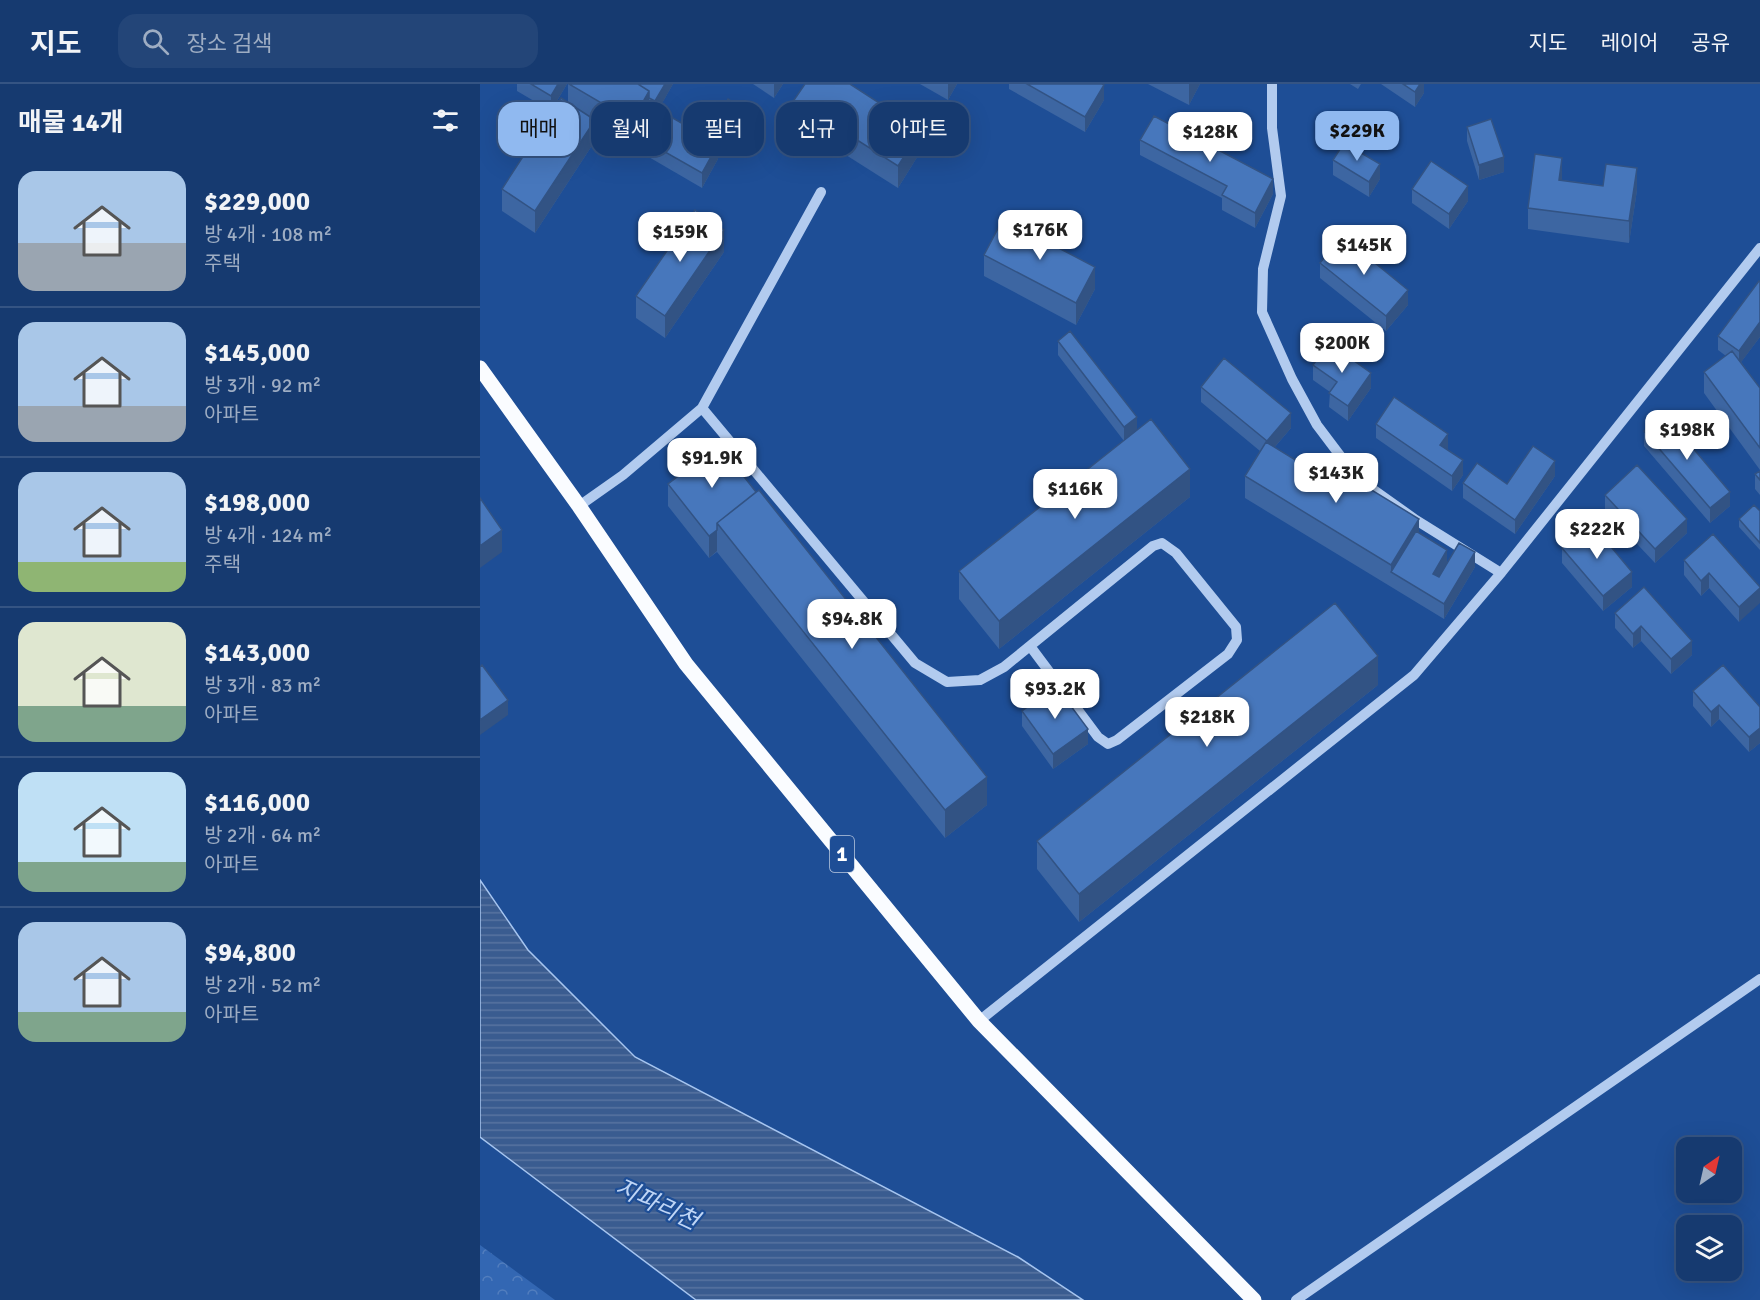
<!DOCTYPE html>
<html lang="ko">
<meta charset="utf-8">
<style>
body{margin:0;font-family:Signika,"Noto Sans KR",sans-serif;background:#234578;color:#f1f3f6;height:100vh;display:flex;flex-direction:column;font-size:22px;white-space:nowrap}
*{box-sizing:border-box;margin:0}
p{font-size:20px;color:#9eadc3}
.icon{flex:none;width:33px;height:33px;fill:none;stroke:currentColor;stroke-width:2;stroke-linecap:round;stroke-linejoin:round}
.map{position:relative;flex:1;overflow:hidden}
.sheet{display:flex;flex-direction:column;background:#163a70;width:480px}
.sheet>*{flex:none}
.banner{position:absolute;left:18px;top:18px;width:570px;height:54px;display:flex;gap:12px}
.needle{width:39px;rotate:34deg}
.controls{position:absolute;left:1196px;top:1053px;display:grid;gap:12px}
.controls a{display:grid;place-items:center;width:66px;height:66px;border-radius:12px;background:#163a70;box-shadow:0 6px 24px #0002,0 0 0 2px #355483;font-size:30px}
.price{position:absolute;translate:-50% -51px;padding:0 14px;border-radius:12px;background:#fff;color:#222;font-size:20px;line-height:39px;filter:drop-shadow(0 2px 3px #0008)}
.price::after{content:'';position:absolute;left:50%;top:36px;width:18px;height:14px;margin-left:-9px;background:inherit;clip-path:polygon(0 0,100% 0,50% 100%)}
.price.selected{background:#90b9f0;color:#111}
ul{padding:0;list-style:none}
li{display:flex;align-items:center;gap:18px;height:150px;padding:0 18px}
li+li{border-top:2px solid #355483}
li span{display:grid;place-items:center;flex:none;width:168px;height:120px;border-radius:18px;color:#555}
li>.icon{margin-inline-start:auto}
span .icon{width:72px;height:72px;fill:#fffc;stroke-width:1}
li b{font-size:26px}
h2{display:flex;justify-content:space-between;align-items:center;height:72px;padding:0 18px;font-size:26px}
.pill{padding:0 21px;border-radius:18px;background:#163a70;box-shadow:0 6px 24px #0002,0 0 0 2px #355483;font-size:21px;line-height:54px}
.pill.selected{background:#90b9f0;color:#111}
header{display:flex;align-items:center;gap:36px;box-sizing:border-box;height:84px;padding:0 30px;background:#163a70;border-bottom:2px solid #355483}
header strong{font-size:28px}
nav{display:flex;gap:33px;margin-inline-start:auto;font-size:21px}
.search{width:420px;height:54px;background:#234578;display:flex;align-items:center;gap:15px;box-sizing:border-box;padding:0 21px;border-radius:18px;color:#9eadc3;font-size:22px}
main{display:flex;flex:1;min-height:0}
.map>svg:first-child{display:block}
.forest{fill:url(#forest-crowns)}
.water{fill:url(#water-rules);stroke:#a6c5f0;stroke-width:1.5}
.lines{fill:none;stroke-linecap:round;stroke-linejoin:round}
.minor{stroke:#b2cbef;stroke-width:10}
.major{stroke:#fafcff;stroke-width:15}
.wall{fill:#3d66a2}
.shaded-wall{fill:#325384}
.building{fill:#4777bc;stroke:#325384;stroke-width:1.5}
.labels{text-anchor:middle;stroke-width:4.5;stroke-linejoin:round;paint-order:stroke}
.shield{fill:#1e4e96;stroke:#bccae0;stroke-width:1.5}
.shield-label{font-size:21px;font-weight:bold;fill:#fff}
.water-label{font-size:24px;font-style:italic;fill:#bfd5f5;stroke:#1e4e96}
</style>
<header>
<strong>지도</strong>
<div class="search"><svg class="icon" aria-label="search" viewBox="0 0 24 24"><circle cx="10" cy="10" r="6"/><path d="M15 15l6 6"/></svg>장소 검색</div>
<nav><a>지도</a><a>레이어</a><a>공유</a></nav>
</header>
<main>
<section class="sheet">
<h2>매물 14개<svg class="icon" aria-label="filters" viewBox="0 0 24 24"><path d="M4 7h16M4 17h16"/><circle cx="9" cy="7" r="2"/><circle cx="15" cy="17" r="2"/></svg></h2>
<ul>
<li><span style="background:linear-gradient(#a9c7e8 60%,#9aa5b1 0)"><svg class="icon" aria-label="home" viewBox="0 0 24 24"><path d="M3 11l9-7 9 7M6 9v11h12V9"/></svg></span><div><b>$229,000</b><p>방 4개 · 108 m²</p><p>주택</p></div></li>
<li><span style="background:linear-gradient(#a9c7e8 70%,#9aa5b1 0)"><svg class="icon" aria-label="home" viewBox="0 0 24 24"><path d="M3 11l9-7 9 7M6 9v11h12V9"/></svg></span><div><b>$145,000</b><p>방 3개 · 92 m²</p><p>아파트</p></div></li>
<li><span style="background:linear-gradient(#a9c7e8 75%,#8fb573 0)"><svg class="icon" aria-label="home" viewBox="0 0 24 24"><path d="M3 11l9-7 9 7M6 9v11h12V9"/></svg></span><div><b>$198,000</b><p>방 4개 · 124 m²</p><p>주택</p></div></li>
<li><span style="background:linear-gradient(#dfe7d0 70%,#7fa58c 0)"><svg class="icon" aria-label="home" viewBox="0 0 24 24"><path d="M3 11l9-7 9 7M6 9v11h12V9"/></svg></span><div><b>$143,000</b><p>방 3개 · 83 m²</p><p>아파트</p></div></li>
<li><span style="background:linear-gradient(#bfe0f5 75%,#7fa58c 0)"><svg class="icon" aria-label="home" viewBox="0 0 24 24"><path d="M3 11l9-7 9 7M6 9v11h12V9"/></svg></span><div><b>$116,000</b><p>방 2개 · 64 m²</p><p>아파트</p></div></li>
<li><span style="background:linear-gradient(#a9c7e8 75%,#7fa58c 0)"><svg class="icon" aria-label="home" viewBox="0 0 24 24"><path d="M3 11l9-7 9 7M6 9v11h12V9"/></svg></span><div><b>$94,800</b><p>방 2개 · 52 m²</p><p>아파트</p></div></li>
</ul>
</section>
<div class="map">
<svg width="1280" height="1216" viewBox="0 0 1280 1216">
<defs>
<pattern id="forest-crowns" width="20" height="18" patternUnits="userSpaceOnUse" patternTransform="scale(1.5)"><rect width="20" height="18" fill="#3367b3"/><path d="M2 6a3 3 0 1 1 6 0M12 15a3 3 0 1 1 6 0" fill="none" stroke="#527ebe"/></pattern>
<pattern id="water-rules" width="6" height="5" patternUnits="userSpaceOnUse" patternTransform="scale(1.5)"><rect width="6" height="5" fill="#3a5c90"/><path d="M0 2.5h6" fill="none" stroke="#5874a1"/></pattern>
</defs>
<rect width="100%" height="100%" fill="#1e4e96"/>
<path class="forest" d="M 0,1161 L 75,1216 L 0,1216 Z"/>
<path class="water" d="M 0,796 L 48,866 L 155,973 L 538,1173 L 603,1216 L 216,1216 L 0,1053 Z"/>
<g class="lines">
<path class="minor" d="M 792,0 L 792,44 L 801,112 L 783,185 L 782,228 L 812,295 L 837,341 L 877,394 L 936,436 L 1021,489
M 222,324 L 435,579 L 467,598 L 500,596 L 524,583 L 673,462 L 682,459 L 696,469 L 756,543 L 757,556 L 748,570 L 637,656 L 628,660 L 618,653 L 550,562
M 99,422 L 143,391 L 222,324 L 341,108
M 499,937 L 934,591 L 1021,489 L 1280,164
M 816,1216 L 1280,895"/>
<path class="major" d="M 0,284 L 99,422 L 206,580 L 499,937 L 774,1216"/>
</g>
<path class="wall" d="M 37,0 L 87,0 L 71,27 L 37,7 Z
M 88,0 L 193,0 L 178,26 L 238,75 L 222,104 L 155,65 L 155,53 L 152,58 L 115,37 L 115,57 L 55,149 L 22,127 L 22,105 L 88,18 Z
M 273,0 L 303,0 L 294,14 Z
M 440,0 L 477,0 L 468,16 Z
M 529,0 L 622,0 L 624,16 L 605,48 L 529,5 Z
M 668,0 L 720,0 L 709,21 Z
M 870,0 L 881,0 L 878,5 Z
M 901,0 L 944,0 L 944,9 L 935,23 Z
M 314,16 L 441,67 L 418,104 L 314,38 Z
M 238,30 L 271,37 L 253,65 L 237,55 L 237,47 L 242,40 L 238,37 Z
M 987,43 L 1024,88 L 999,96 L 987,57 Z
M 660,56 L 793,110 L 775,144 L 742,126 L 742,114 L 660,71 Z
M 853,76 L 900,95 L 889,113 L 853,91 Z
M 1082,96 L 1157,106 L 1149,159 L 1048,145 L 1048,124 Z
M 932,105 L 988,117 L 969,145 L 932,119 Z
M 244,168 L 185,254 L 156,234 L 156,212 Z
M 504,171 L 615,205 L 596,241 L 504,192 Z
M 840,179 L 928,221 L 906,247 L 840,194 Z
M 1238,252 L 1280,253 L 1261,278 L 1280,304 L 1280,386 L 1224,309 L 1224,288 L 1246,272 L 1238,266 Z
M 578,257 L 657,346 L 710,413 L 519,565 L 479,515 L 479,487 L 644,357 L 578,271 Z
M 833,281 L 891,304 L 868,337 L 849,323 L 850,308 L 833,296 Z
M 721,303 L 811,344 L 794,364 L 864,406 L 939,449 L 967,479 L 995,483 L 964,535 L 765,414 L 765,392 L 780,367 L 721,318 Z
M 896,340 L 968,365 L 967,365 L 983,391 L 972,407 L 896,354 Z
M 1164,347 L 1250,422 L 1230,439 L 1164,362 Z
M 1280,387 L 1280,411 L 1275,405 L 1275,390 Z
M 1075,392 L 1035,450 L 983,414 L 983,399 L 1027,400 Z
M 188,400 L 276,408 L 507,721 L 465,754 L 237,468 L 229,474 L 188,422 Z
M 1125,411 L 1207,449 L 1175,479 L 1125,426 Z
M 1280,427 L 1280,466 L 1259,443 L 1259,435 Z
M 1082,464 L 1152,503 L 1123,527 L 1082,479 Z
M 1204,476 L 1280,503 L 1259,538 L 1229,504 L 1221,512 L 1204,491 Z
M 1164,503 L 1212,571 L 1191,590 L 1161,557 L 1153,564 L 1135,544 L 1135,529 Z
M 898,601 L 599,838 L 557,785 L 557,757 Z
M 1213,607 L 1280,623 L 1280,659 L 1269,668 L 1239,635 L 1231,643 L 1213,622 Z
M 542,627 L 608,660 L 573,685 L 542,642 Z"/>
<path class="shaded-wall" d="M 78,0 L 87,0 L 71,27 L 71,12 Z
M 185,0 L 193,0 L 175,32 L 175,17 Z
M 294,0 L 303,0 L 294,14 Z
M 468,0 L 477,0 L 468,16 Z
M 709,0 L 720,0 L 709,21 Z
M 940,0 L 944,0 L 944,9 L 935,23 L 935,8 Z
M 624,1 L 624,16 L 605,48 L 605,33 Z
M 169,7 L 169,28 L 155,51 L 155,53 L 152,58 L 152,37 Z
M 271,30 L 271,37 L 253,65 L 253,57 Z
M 115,36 L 115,57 L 55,149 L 55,127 Z
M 441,46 L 441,67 L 418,104 L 418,82 Z
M 238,60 L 238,75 L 222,104 L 222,89 Z
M 1024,73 L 1024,88 L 999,96 L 999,81 Z
M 1082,74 L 1082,95 L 1079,118 L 1079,96 Z
M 900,80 L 900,95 L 889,113 L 889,98 Z
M 1157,84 L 1157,106 L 1149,159 L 1149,137 Z
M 793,95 L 793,110 L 775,144 L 775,129 Z
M 988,102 L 988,117 L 969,145 L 969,130 Z
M 244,146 L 244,168 L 185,254 L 185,232 Z
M 615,183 L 615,205 L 596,241 L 596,219 Z
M 928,206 L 928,221 L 906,247 L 906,232 Z
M 1280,238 L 1280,253 L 1259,281 L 1259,267 Z
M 891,289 L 891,304 L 868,337 L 868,322 Z
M 811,329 L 811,344 L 787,372 L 787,357 Z
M 657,333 L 657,348 L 644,358 L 644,343 Z
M 968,350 L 968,365 L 960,376 L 960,361 Z
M 983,376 L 983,391 L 972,407 L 972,392 Z
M 1075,377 L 1075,392 L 1035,450 L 1035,436 Z
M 710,385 L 710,413 L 519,565 L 519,537 Z
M 1250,408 L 1250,422 L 1230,439 L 1230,424 Z
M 939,435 L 939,457 L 911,488 L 911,481 Z
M 1207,435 L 1207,449 L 1175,479 L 1175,465 Z
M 22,446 L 22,468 L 0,484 L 0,462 Z
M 237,446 L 237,467 L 229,474 L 229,452 Z
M 967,466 L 967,480 L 953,504 L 953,490 Z
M 995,468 L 995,483 L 964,535 L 964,520 Z
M 1152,488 L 1152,503 L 1123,527 L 1123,512 Z
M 1229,489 L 1229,504 L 1221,512 L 1221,497 Z
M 1280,504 L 1280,519 L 1259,538 L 1259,523 Z
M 1161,542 L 1161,557 L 1153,564 L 1153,550 Z
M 1212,557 L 1212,571 L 1191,590 L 1191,575 Z
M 898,572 L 898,601 L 599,838 L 599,810 Z
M 28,616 L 28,631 L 0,651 L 0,636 Z
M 1239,621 L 1239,635 L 1231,643 L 1231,628 Z
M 1280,644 L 1280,659 L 1269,668 L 1269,653 Z
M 608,645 L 608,660 L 573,685 L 573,670 Z
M 507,693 L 507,721 L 465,754 L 465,726 Z"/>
<path class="building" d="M 51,0 L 78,0 L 71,12 Z
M 89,0 L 158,0 L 169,7 L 152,37 Z
M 158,0 L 185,0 L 175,17 L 169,14 L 169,7 Z
M 325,0 L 370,0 L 441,46 L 418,82 L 314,16 Z
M 547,0 L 622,0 L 624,1 L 605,33 Z
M 923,0 L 940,0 L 935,8 Z
M 81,14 L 115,36 L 55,127 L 22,105 Z
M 248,15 L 271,30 L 253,57 L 237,47 L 245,35 L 238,30 Z
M 172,22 L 238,60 L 222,89 L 155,51 Z
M 674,32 L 793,95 L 775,129 L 742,111 L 747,102 L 660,56 Z
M 1011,35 L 1024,73 L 999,81 L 987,43 Z
M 864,59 L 900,80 L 889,98 L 853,76 Z
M 1055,70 L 1082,74 L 1079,96 L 1123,102 L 1126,80 L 1157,84 L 1149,137 L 1048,124 Z
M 951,77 L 988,102 L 969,130 L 932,105 Z
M 215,126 L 244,146 L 185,232 L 156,212 Z
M 523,135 L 615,183 L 596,219 L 504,171 Z
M 862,152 L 928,206 L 906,232 L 840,179 Z
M 1279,197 L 1280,198 L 1280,238 L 1259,267 L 1238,252 Z
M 590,247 L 657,333 L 644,343 L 578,257 Z
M 849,259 L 891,289 L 868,322 L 849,309 L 857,298 L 833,281 Z
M 1252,267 L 1280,304 L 1280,364 L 1224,288 Z
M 744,274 L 811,329 L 787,357 L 721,303 Z
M 914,313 L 968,350 L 960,361 L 983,376 L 972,392 L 896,340 Z
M 1184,330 L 1250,408 L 1230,424 L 1164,347 Z
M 671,335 L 710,385 L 519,537 L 479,487 Z
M 786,358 L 864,406 L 872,394 L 939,435 L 911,481 L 765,392 Z
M 239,361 L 276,408 L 237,439 L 237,446 L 229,452 L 188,400 Z
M 1053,362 L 1075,377 L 1035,436 L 983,399 L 997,379 L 1027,400 Z
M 1157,381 L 1207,435 L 1175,465 L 1125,411 Z
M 1280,387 L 1280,396 L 1275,390 Z
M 279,406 L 507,693 L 465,726 L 237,439 Z
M 0,414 L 22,446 L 0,462 Z
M 1274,421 L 1280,427 L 1280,459 L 1259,435 Z
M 1112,440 L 1152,488 L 1123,512 L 1082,464 Z
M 936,447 L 967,466 L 953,490 L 959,493 L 979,459 L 995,468 L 964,520 L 911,488 Z
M 1233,450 L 1280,503 L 1280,504 L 1259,523 L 1229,489 L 1221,497 L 1204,476 Z
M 1164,503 L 1212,557 L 1191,575 L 1161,542 L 1153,550 L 1135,529 Z
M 855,519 L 898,572 L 599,810 L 557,757 Z
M 2,581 L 28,616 L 0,636 L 0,583 Z
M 1243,581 L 1280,623 L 1280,644 L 1269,653 L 1239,621 L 1231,628 L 1213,607 Z
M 576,602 L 608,645 L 573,670 L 542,627 Z"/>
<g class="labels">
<rect class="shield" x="350" y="752" width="24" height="36" rx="4.5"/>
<g class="shield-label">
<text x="362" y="777">1</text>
</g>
<g class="water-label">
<text transform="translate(177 1120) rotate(25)" y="8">지파리천</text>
</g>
</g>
</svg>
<div class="controls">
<a><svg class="needle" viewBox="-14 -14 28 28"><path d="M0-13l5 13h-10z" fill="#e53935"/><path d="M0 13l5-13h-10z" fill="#9eadc3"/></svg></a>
<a><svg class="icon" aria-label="layers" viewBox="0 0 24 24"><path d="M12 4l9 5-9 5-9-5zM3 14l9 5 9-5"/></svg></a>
</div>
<b class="price selected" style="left:877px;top:78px">$229K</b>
<b class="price" style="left:730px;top:79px">$128K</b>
<b class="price" style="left:560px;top:177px">$176K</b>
<b class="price" style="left:200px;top:179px">$159K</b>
<b class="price" style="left:884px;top:192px">$145K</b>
<b class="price" style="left:862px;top:290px">$200K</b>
<b class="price" style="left:1207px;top:377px">$198K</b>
<b class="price" style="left:232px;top:405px">$91.9K</b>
<b class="price" style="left:856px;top:420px">$143K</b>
<b class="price" style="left:595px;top:436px">$116K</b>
<b class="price" style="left:1117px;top:476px">$222K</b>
<b class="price" style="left:372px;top:566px">$94.8K</b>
<b class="price" style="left:575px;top:636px">$93.2K</b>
<b class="price" style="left:727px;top:664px">$218K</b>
<div class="banner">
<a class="pill selected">매매</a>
<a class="pill">월세</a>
<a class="pill">필터</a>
<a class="pill">신규</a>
<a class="pill">아파트</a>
</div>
</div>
</main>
